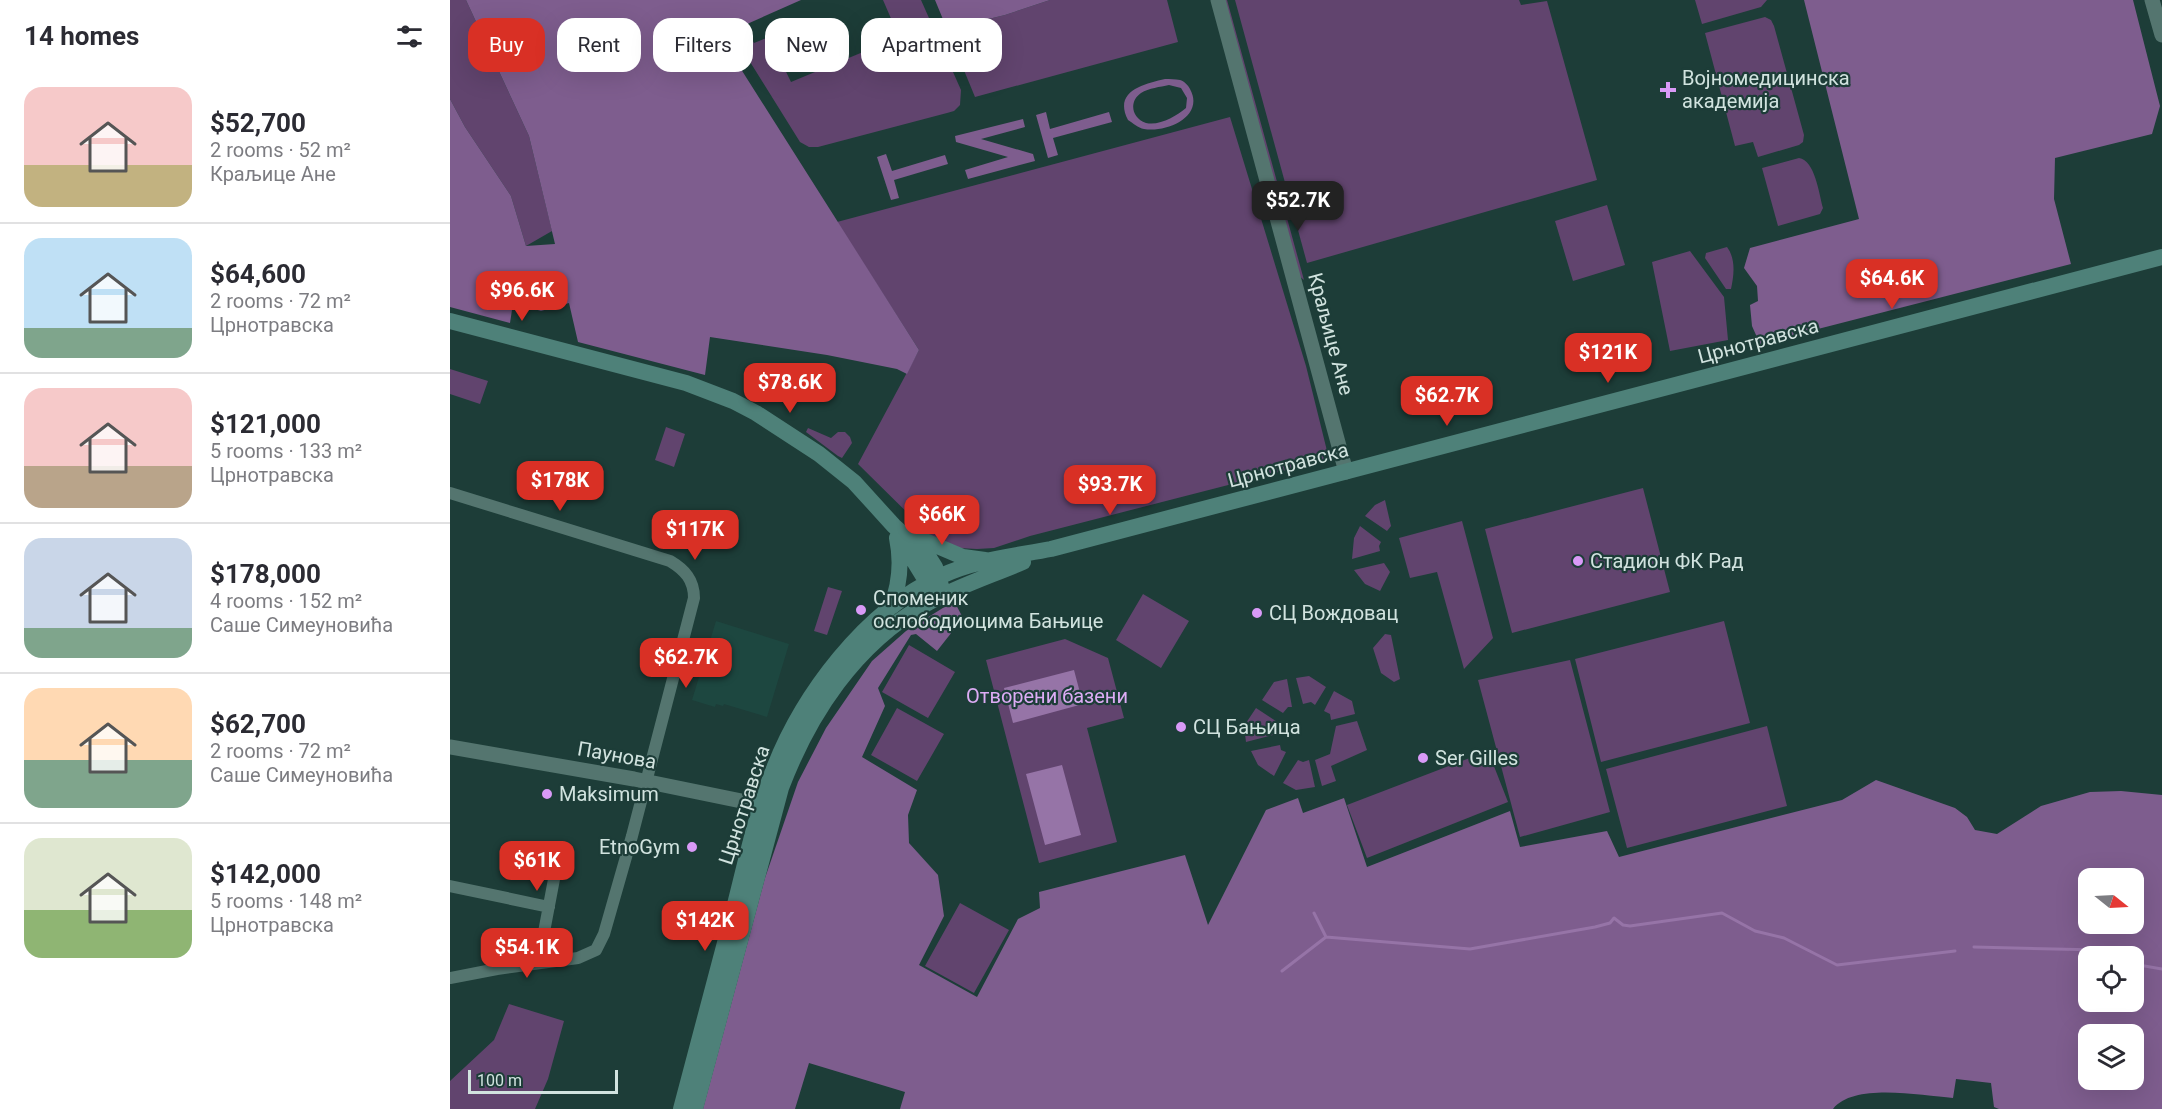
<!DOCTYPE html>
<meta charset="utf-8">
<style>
body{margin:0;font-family:Roboto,sans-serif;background:#f7f7f7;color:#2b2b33;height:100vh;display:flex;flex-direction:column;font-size:22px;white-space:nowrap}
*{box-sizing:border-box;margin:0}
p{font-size:20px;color:#7c7c81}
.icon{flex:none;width:33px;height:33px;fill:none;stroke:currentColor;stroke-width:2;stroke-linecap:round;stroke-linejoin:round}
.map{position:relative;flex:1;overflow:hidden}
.details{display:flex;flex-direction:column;background:#fff;width:450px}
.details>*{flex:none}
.banner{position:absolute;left:18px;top:18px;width:570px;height:54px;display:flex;gap:12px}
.needle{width:39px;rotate:108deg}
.tools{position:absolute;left:1628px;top:868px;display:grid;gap:12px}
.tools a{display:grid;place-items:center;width:66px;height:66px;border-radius:12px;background:#fff;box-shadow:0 6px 24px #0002;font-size:30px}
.scale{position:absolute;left:18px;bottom:15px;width:150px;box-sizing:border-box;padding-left:6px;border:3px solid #d1e3df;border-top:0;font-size:16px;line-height:21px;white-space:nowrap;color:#d1e3df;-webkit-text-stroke:4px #1d3d38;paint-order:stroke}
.price{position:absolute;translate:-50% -51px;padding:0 14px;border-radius:12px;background:#d93025;color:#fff;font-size:20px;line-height:39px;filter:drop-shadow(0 2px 3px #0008)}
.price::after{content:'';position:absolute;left:50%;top:36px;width:18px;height:14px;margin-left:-9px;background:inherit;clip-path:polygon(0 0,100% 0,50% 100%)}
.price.selected{background:#222;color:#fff}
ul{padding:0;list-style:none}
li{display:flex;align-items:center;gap:18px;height:150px;padding:0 24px}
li+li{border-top:2px solid #e1e1e2}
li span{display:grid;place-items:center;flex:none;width:168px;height:120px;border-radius:18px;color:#555}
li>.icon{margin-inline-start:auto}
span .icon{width:72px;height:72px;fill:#fffc;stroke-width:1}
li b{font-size:26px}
h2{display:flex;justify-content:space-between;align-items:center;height:72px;padding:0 24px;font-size:26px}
.tag{padding:0 21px;border-radius:18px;background:#fff;box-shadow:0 6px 24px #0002;font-size:21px;line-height:54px}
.tag.selected{background:#d93025;color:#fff}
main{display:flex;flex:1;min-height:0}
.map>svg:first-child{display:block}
.built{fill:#1d4740}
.green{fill:#61446e}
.forest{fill:#7e5d8e;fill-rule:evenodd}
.water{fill:#9674a7}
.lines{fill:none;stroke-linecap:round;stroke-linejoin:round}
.stream{stroke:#9674a7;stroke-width:3}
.minor{stroke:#54756f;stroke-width:12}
.tertiary{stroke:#54756f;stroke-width:15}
.secondary{stroke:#4e8179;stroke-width:16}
.poi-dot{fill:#d99af7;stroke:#1d3d38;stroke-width:2}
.labels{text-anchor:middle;stroke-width:4.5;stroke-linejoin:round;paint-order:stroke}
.poi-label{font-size:20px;fill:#d1e3df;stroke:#1d3d38;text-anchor:start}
.street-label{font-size:20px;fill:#d1e3df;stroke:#1d3d38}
.park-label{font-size:20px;fill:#ddacf5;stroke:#1d3d38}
</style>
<main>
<section class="details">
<h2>14 homes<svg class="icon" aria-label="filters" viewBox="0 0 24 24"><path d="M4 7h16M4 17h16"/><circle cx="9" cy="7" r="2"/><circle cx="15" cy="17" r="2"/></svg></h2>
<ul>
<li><span style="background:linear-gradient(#f6c9c9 65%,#c2b280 0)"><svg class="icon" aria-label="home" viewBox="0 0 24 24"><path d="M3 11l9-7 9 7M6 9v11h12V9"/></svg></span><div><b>$52,700</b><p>2 rooms · 52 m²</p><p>Краљице Ане</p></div></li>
<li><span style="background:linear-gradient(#bfe0f5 75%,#7fa58c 0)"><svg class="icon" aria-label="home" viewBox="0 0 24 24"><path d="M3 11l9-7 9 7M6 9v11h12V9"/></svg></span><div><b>$64,600</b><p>2 rooms · 72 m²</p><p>Црнотравска</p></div></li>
<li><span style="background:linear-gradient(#f6c9c9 65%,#b9a48a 0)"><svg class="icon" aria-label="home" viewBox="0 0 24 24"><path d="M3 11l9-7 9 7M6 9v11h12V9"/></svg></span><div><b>$121,000</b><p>5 rooms · 133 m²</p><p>Црнотравска</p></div></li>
<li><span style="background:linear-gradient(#c9d6e8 75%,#7fa58c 0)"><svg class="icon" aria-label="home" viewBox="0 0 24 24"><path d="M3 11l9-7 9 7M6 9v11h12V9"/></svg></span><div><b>$178,000</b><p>4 rooms · 152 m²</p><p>Саше Симеуновића</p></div></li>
<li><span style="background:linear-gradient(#ffd9b3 60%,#7fa58c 0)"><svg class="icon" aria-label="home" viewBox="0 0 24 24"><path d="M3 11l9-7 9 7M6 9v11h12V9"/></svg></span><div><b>$62,700</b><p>2 rooms · 72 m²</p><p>Саше Симеуновића</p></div></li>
<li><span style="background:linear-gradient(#dfe7d0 60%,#8fb573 0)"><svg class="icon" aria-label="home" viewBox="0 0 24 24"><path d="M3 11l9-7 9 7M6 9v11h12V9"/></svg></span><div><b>$142,000</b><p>5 rooms · 148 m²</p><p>Црнотравска</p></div></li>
</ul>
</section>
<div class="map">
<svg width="1712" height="1109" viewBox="0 0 1712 1109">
<rect width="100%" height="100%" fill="#1d3d38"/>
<path class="built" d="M 266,621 L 339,644 L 317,717 L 274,704 L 273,706 L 266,704 L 265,707 L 242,700 Z"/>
<path class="green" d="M 0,0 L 16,0 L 79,136 L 102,231 L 76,246 L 61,196 L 15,127 L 0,99 Z
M 433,0 L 471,0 L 511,90 L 510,105 L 504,111 L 497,113 L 368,147 L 359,147 L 350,142 L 297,57 L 293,43 L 300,36 L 304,43 L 319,37 L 341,82 L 449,37 Z
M 600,0 L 717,0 L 728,42 L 525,97 L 497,29 L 555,15 Z
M 772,0 L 777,0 L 854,280 L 848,275 Z
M 785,0 L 1069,0 L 1071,5 L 1097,1 L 1147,180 L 857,263 Z
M 1245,0 L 1317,0 L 1311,7 L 1252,24 Z
M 1315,17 L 1321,20 L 1324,26 L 1354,135 L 1353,142 L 1349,145 L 1308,157 L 1303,142 L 1285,146 L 1255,33 Z
M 780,117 L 856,366 L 879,459 L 580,536 L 544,548 L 527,549 L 508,548 L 486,541 L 408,464 L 469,350 L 387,222 Z
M 1349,158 C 1365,160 1369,194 1373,208 L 1370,214 L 1328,226 L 1312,168 Z
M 1157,205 L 1175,265 L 1123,281 L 1105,221 Z
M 1277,247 C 1286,259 1284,275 1281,289 L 1276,289 L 1255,258 L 1256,253 Z
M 1240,251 L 1274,297 L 1278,340 L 1220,351 L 1202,262 Z
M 0,369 L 38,381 L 30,404 L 0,394 Z
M 216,427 L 235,434 L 224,467 L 205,460 Z
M 358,428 L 381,438 L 388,432 L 395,432 L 400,437 L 402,443 L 392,458 L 388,456 L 356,432 Z
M 1193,488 L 1220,592 L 1062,633 L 1035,529 Z
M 935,500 L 941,526 L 937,531 L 915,516 L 925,505 Z
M 1012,521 L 1043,638 L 1014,669 L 987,572 L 960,578 L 949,538 Z
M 910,526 L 931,542 L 929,546 L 930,551 L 902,559 L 904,538 Z
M 934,563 L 940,572 L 930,591 L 915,584 L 904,570 Z
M 378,587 L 392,591 L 377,635 L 364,631 Z
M 693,594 L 739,621 L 711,668 L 666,640 Z
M 1274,621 L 1300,723 L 1151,762 L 1125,659 Z
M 935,634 L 941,635 L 950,679 L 944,682 L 931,673 L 923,648 Z
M 615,639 L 658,658 L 674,718 L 637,728 L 667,842 L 589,863 L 536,660 Z
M 459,645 L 505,672 L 478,718 L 432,692 Z
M 1120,660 L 1160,812 L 1070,837 L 1028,680 Z
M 859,676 L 876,687 L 865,705 L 861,702 L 853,704 L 846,678 Z
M 837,679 L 842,707 L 838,707 L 833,713 L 812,700 L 824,682 Z
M 884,691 L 902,701 L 905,714 L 881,720 L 880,714 L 874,711 Z
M 447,708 L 494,734 L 467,781 L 421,755 Z
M 806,708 L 829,723 L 827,728 L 827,734 L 796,742 L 794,726 Z
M 907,721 L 917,750 L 881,766 L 886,781 L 872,786 L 865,760 L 880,754 L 886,726 Z
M 1317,726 L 1337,806 L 1177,848 L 1156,769 Z
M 830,745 L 831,750 L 836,752 L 824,776 L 808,765 L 801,751 Z
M 1038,751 L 1058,802 L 917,858 L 897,805 Z
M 848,760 L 853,762 L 859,760 L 865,787 L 846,790 L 833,783 Z
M 510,903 L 559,930 L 524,993 L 475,966 Z
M 59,1004 L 114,1021 L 98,1079 L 85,1109 L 0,1109 L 0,1081 L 44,1040 Z"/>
<path class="forest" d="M 16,0 L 351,0 L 270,36 L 469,350 L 457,374 L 447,369 L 377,355 L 260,337 L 255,375 L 128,342 L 119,303 L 91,311 L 71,305 L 62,310 L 60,323 L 0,307 L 0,99 L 15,127 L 61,196 L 76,246 L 105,244 L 79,136 Z
M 485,0 L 600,0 L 555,15 L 497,29 Z
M 1354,0 L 1683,0 L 1710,106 L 1702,134 L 1605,158 L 1604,199 L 1621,264 L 1310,344 L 1302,326 L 1300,305 L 1308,301 L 1307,286 L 1294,268 L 1300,248 L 1409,219 Z
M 715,79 C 720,79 725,79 730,80 C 734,81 738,85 740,89 C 755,116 717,133 694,129 C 688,128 683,123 678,120 C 663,91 694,84 715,79 ZM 719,85 L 731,88 L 737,98 L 736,108 C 726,116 710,126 696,123 C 681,118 679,101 691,93 C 699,88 710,87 719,85 Z
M 596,112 L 600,129 L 659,112 L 662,122 L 603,138 L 608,155 L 598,158 L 586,115 Z
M 573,119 L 575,127 L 531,139 L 583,154 L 585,161 L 518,179 L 515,170 L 558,157 L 506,142 L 505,136 Z
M 436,154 L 442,171 L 495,155 L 498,164 L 444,180 L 449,198 L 441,200 L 427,157 Z
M 504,601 L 513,618 L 487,651 L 466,634 L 461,635 L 428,688 L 435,706 L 412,757 L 467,790 L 458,815 L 459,843 L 488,875 L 494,916 L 469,965 L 527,997 L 568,919 L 590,908 L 589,892 L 735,855 L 758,925 L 816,810 L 848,798 L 853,813 L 894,798 L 917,867 L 1060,811 L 1070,847 L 1157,831 L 1169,857 L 1392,800 L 1426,780 L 1505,808 L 1517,817 L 1525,830 L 1547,834 L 1591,806 L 1640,792 L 1671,791 L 1712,795 L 1712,1109 L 1549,1109 L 1544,1107 L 1541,1083 L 1506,1079 L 1503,1098 C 1472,1096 1404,1082 1383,1109 L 450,1109 L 455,1092 L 359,1063 L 345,1109 L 253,1109 L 315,878 L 348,782 L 376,728 L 422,661 L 456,631 ZM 1638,879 L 1683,879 L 1683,924 L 1638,924 ZM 1638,957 L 1683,957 L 1683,1002 L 1638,1002 ZM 1638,1035 L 1683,1035 L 1683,1080 L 1638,1080 Z"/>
<path class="water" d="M 624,670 L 633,704 L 563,723 L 554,688 Z
M 612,765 L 631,835 L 595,845 L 576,774 Z"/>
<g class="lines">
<path class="stream" d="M 864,913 L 876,937
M 1524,947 L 1649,950 L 1661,957
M 1683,964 L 1712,969
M 832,971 L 876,937 L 1020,949 L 1145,927 L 1160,923 L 1164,918 L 1173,925 L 1180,926 L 1272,913 L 1305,931 L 1334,938 L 1387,965 L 1505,951"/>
<path class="minor" d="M 0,493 L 220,561 C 235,570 244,580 244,598 L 182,836 L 154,934 L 146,950 L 128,958 L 47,969 L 0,978
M 0,886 L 99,907
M 94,932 L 108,858"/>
<path class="tertiary" d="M 768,0 L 896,472
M 1702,0 L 1712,35
M 0,747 L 184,779 L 321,807"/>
<path class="secondary" d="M 0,321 L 236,383 L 283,401 L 306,413 L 369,454 L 404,482 L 444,526 L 478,556 L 485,567 L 491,586
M 448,535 L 483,592
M 466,537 L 513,557 L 535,560
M 441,607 C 450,584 452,562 447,538
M 231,1109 C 248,1046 264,983 281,920 C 294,871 304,819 323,771 C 352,695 415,611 491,576 C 524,560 565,556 601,549 L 1712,257
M 245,1109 L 331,788 C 359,714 405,644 476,604 C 506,587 540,576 573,562"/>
</g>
<g class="poi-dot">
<path d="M1215 81h6v6h6v6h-6v6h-6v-6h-6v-6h6z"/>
<circle cx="1128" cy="561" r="6"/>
<circle cx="411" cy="610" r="6"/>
<circle cx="807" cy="613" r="6"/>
<circle cx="731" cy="727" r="6"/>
<circle cx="973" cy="758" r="6"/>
<circle cx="97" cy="794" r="6"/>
<circle cx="242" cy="847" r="6"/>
</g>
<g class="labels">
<g class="poi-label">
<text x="1232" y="85">Војномедицинска<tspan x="1232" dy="23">академија</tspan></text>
<text x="1140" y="568">Стадион ФК Рад</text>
<text x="423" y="605">Споменик<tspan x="423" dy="23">ослободиоцима Бањице</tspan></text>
<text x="819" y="620">СЦ Вождовац</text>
<text x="743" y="734">СЦ Бањица</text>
<text x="985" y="765">Ser Gilles</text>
<text x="109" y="801">Maksimum</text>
<text x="230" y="854" text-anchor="end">EtnoGym</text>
</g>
<g class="street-label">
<text transform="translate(881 334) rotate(75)" y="7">Краљице Ане</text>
<text transform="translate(1308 341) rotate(-15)" y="7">Црнотравска</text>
<text transform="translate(838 465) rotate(-15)" y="7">Црнотравска</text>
<text transform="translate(167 755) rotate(10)" y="7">Паунова</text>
<text transform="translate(294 805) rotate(-72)" y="7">Црнотравска</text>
</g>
<g class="park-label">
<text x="597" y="703">Отворени базени</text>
</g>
</g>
</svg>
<div class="tools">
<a><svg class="needle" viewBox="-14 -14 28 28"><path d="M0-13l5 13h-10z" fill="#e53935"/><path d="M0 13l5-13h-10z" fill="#7c7c81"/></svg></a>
<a><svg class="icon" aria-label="locate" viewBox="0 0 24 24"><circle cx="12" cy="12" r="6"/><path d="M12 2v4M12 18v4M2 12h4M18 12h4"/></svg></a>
<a><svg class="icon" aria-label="layers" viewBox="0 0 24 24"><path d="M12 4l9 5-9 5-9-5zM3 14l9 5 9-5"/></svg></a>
</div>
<div class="scale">100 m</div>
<b class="price selected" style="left:848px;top:232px">$52.7K</b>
<b class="price" style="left:1442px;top:310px">$64.6K</b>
<b class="price" style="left:72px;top:322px">$96.6K</b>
<b class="price" style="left:1158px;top:384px">$121K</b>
<b class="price" style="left:340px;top:414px">$78.6K</b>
<b class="price" style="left:997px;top:427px">$62.7K</b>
<b class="price" style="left:110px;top:512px">$178K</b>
<b class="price" style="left:660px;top:516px">$93.7K</b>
<b class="price" style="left:492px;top:546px">$66K</b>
<b class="price" style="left:245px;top:561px">$117K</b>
<b class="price" style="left:236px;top:689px">$62.7K</b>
<b class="price" style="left:87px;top:892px">$61K</b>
<b class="price" style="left:255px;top:952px">$142K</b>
<b class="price" style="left:77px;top:979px">$54.1K</b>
<div class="banner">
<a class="tag selected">Buy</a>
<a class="tag">Rent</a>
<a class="tag">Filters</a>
<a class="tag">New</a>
<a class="tag">Apartment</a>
</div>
</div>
</main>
